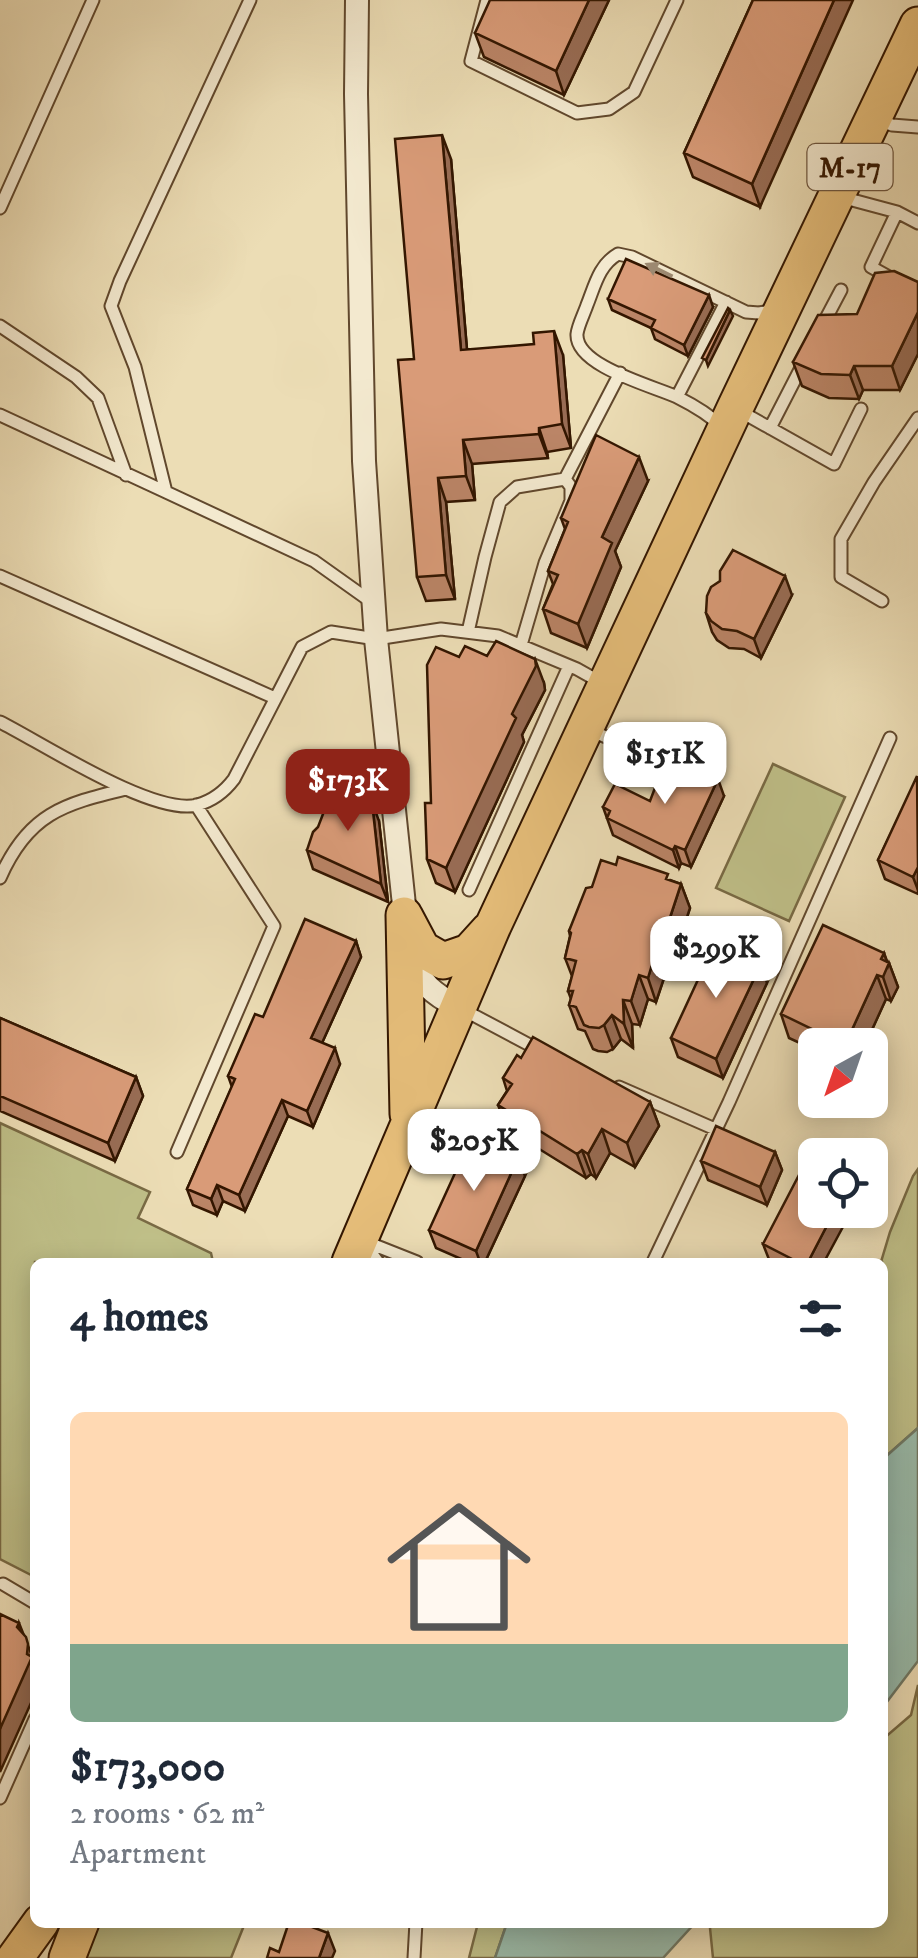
<!DOCTYPE html>
<meta charset="utf-8">
<style>
body{margin:0;font-family:"IM FELL DW Pica",serif;background:#f6f6f7;color:#1f2937;height:100vh;display:flex;flex-direction:column;font-size:38px;white-space:nowrap}
*{box-sizing:border-box;margin:0}
p{font-size:32px;color:#747a83}
.icon{flex:none;width:55px;height:55px;fill:none;stroke:currentColor;stroke-width:2;stroke-linecap:round;stroke-linejoin:round}
.map{position:relative;flex:1;overflow:hidden}
.panel{position:absolute;left:30px;top:1258px;width:858px;height:670px;display:flex;flex-direction:column;background:#fff;border-radius:15px;box-shadow:0 5px 25px #0003}
.panel>*{flex:none}
.needle{width:65px;rotate:220deg}
.controls{position:absolute;left:798px;top:1028px;display:grid;gap:20px}
.controls a{display:grid;place-items:center;width:90px;height:90px;border-radius:15px;background:#fff;box-shadow:0 5px 25px #0003;font-size:50px}
.price{position:absolute;translate:-50% -85px;padding:0 22px;border-radius:20px;background:#fff;color:#222;font-size:32px;line-height:65px;filter:drop-shadow(0 2px 5px #0008)}
.price::after{content:'';position:absolute;left:50%;top:60px;width:30px;height:22px;margin-left:-15px;background:inherit;clip-path:polygon(0 0,100% 0,50% 100%)}
.price.selected{background:#8f2418;color:#fff}
ul{padding:0;list-style:none}
li{display:grid;align-content:center;gap:20px;height:530px;padding:0 40px}
li span{display:grid;place-items:center;height:310px;border-radius:15px;color:#555}
li>.icon{margin-inline-start:auto}
span .icon{width:180px;height:180px;fill:#fffc;stroke-width:1}
li b{font-size:42px}
h2{display:flex;justify-content:space-between;align-items:center;height:120px;padding:0 40px;font-size:42px}
.map>svg:first-child{display:block}
.green{fill:#bfbf88;stroke:#796a44;stroke-width:2.5}
.water{fill:#99bcac;stroke:#707a67;stroke-width:2.5}
.lines{fill:none;stroke-linecap:round;stroke-linejoin:round}
.service-casing{stroke:#61482d;stroke-width:15}
.minor-casing{stroke:#61482d;stroke-width:26}
.primary-casing{stroke:#331600;stroke-width:39}
.service{stroke:#f3e9cf;stroke-width:11}
.minor{stroke:#f3e9cf;stroke-width:22}
.primary{stroke:#e6be7a;stroke-width:35}
.wall{fill:#bb8567;stroke:#331600;stroke-width:2.5}
.shaded-wall{fill:#986c54;stroke:#331600;stroke-width:2.5}
.building{fill:#d99b78;stroke:#331600;stroke-width:2.5}
.oneway{fill:#9d8a72}
.labels{text-anchor:middle;stroke-width:10;stroke-linejoin:round;paint-order:stroke}
.shield{fill:#f3e9cf;stroke:#6d553e;stroke-width:2.5}
.shield-label{font-size:28px;font-weight:bold;fill:#331600}
</style>
<div class="map">
<svg width="918" height="1958" viewBox="0 0 918 1958">
<rect width="100%" height="100%" fill="#ecddb5"/>
<filter id="stains"><feTurbulence type="fractalNoise" baseFrequency=".002" numOctaves="4"/><feColorMatrix values="0 0 0 0 .2 0 0 0 0 .09 0 0 0 0 .02 0 0 0 .5 -.17"/></filter>
<radialGradient id="worn" r=".72"><stop offset=".6" stop-color="#630" stop-opacity="0"/><stop offset="1" stop-color="#630" stop-opacity=".3"/></radialGradient>
<path class="green" d="M 773,764 L 845,797 L 789,921 L 716,888 Z
M 0,1123 L 150,1192 L 138,1218 L 211,1253 L 213,1262 L 35,1262 L 35,1577 L 0,1559 Z
M 918,1169 L 918,1428 L 883,1459 L 882,1262 L 881,1262 L 890,1232 L 913,1176 Z
M 918,1685 L 918,1958 L 713,1958 L 710,1928 L 714,1923 L 882,1922 L 883,1739 L 911,1715 Z
M 93,1923 L 245,1923 L 231,1958 L 79,1958 Z
M 478,1923 L 507,1923 L 495,1958 L 469,1958 Z"/>
<path class="water" d="M 918,1428 L 918,1661 L 883,1707 L 883,1459 Z
M 507,1923 L 507,1922 L 695,1923 L 663,1958 L 495,1958 Z"/>
<g class="lines">
<defs>
<path id="service" d="M 250,0 L 120,281 L 111,306 L 135,367 L 166,492 L 314,561 L 373,603
M 487,0 L 471,61 L 577,113 L 609,109 L 634,92 L 677,0
M 878,120 L 892,125 L 918,127
M 841,197 L 897,212 L 918,223
M 0,208 L 93,0
M 897,212 L 871,267 L 918,293
M 0,326 L 76,377 L 98,398 L 126,475
M 822,326 L 841,290
M 677,397 L 726,302
M 738,410 L 834,464 L 861,409
M 0,415 L 166,492
M 722,427 C 709,414 693,405 677,397 C 653,386 575,366 577,334 C 578,325 584,314 587,305 C 595,285 599,265 618,254 L 632,257 L 746,312 L 759,313 L 776,310
M 770,428 L 805,360
M 565,479 L 620,373
M 0,576 L 275,698
M 882,601 L 841,577 L 841,539 L 874,482 L 918,418
M 468,632 L 485,557 L 500,502 L 517,487 L 565,479
M 521,645 L 545,563 L 571,501 L 571,487 L 565,479
M 0,722 C 42,743 153,816 197,805 C 212,801 225,791 234,779 L 302,647 L 331,632 L 376,639 L 441,629 L 498,636 L 577,669 L 602,683
M 589,730 L 633,748
M 0,878 C 28,814 63,804 126,789
M 469,890 L 569,666
M 462,1009 L 539,1050
M 619,1087 L 715,1129
M 177,1152 L 274,926 L 196,805
M 364,1241 L 417,1262
M 363,1242 L 378,1262
M 653,1262 L 729,1102 L 890,738
M 3,1584 L 35,1603
M 0,1798 L 35,1719
M 414,1958 L 416,1922"/>
<path id="minor" d="M 357,0 L 356,94 L 364,461 L 376,639 L 406,924
M 412,956 C 418,983 435,995 458,1007"/>
<path id="primary" d="M 404,915 L 408,1114
M 405,917 L 422,949 L 443,961 L 469,952 L 489,930
M 350,1262 L 493,926 L 735,408 L 918,25
M 15,1958 L 41,1922
M 67,1958 L 81,1922"/>
</defs>
<use href="#service" class="service-casing"/>
<use href="#minor" class="minor-casing"/>
<use href="#primary" class="primary-casing"/>
<use href="#service" class="service"/>
<use href="#minor" class="minor"/>
<use href="#primary" class="primary"/>
</g>
<path class="wall" d="M 609,0 L 564,95 L 484,57 L 475,33 Z
M 753,0 L 760,207 L 693,177 L 684,153 Z
M 451,159 L 467,349 L 563,355 L 571,448 L 547,452 L 548,458 L 472,464 L 475,500 L 446,502 L 455,599 L 426,601 L 417,577 L 414,359 Z
M 918,282 L 918,354 L 900,390 L 863,390 L 859,399 L 829,398 L 802,386 L 793,362 L 857,314 Z
M 608,299 L 713,307 L 688,356 L 655,339 L 651,328 L 612,310 Z
M 648,481 L 615,551 L 621,567 L 587,648 L 551,633 L 543,609 L 553,584 L 548,571 L 565,529 L 561,518 Z
M 792,595 L 761,658 L 744,649 L 729,648 L 717,640 L 712,632 L 706,613 Z
M 544,683 L 545,690 L 522,735 L 524,742 L 455,892 L 436,883 L 427,859 L 431,803 Z
M 669,776 L 724,796 L 691,867 L 681,863 L 679,868 L 613,835 L 603,807 L 650,801 Z
M 918,777 L 918,894 L 885,879 L 878,860 Z
M 379,821 L 388,902 L 313,869 L 307,850 Z
M 670,880 L 681,884 L 690,908 L 669,972 L 666,972 L 656,1002 L 648,999 L 640,1025 L 632,1024 L 633,1048 L 621,1039 L 613,1049 L 607,1052 L 598,1051 L 593,1049 L 585,1031 L 578,1029 L 569,1005 L 571,999 L 568,991 L 572,976 L 565,958 L 570,936 L 569,931 L 592,887 Z
M 356,941 L 361,957 L 322,1043 L 340,1064 L 313,1127 L 288,1116 L 245,1211 L 223,1201 L 217,1215 L 193,1205 L 187,1189 L 232,1087 L 228,1076 L 263,1017 Z
M 884,953 L 887,961 L 889,963 L 898,987 L 891,1001 L 886,999 L 865,1045 L 815,1045 L 815,1050 L 789,1038 L 781,1014 Z
M 767,983 L 723,1078 L 678,1057 L 671,1038 Z
M 0,1018 L 136,1077 L 143,1096 L 115,1161 L 0,1111 Z
M 521,1058 L 650,1102 L 659,1126 L 635,1167 L 610,1153 L 596,1178 L 591,1174 L 586,1178 L 507,1129 L 498,1105 L 507,1091 L 503,1078 Z
M 775,1152 L 782,1170 L 767,1205 L 708,1180 L 701,1161 Z
M 525,1176 L 485,1262 L 468,1262 L 436,1248 L 429,1230 Z
M 763,1244 L 824,1262 L 770,1262 Z"/>
<path class="shaded-wall" d="M 589,0 L 609,0 L 564,95 L 556,71 Z
M 834,0 L 853,0 L 760,207 L 752,184 Z
M 442,135 L 451,159 L 469,374 L 461,350 Z
M 709,295 L 713,307 L 688,356 L 684,345 Z
M 730,310 L 733,316 L 708,366 L 706,360 Z
M 918,312 L 918,354 L 900,390 L 892,366 Z
M 554,331 L 563,355 L 571,448 L 562,424 Z
M 854,366 L 863,390 L 859,399 L 850,375 Z
M 539,428 L 547,452 L 548,458 L 539,434 Z
M 463,440 L 472,464 L 475,500 L 466,476 Z
M 639,457 L 648,481 L 615,551 L 621,567 L 587,648 L 578,624 L 602,537 Z
M 438,478 L 446,502 L 455,599 L 446,575 Z
M 785,576 L 792,595 L 761,658 L 754,639 Z
M 535,659 L 544,683 L 545,690 L 522,735 L 524,742 L 455,892 L 446,868 Z
M 718,779 L 724,796 L 691,867 L 685,850 Z
M 372,802 L 379,821 L 388,902 L 381,884 Z
M 675,846 L 681,863 L 679,868 L 673,850 Z
M 918,867 L 918,890 L 913,877 Z
M 681,884 L 690,908 L 669,972 L 660,948 Z
M 356,941 L 361,957 L 317,1054 L 311,1038 Z
M 657,948 L 666,972 L 656,1002 L 648,978 Z
M 884,953 L 888,966 L 889,963 L 898,987 L 891,1001 L 883,977 L 881,959 Z
M 761,964 L 767,983 L 723,1078 L 716,1059 Z
M 639,975 L 648,999 L 640,1025 L 631,1001 Z
M 877,975 L 886,999 L 865,1045 L 845,1045 Z
M 623,1000 L 632,1024 L 633,1048 L 624,1024 Z
M 612,1015 L 621,1039 L 613,1049 L 604,1025 Z
M 335,1048 L 340,1064 L 313,1127 L 307,1111 Z
M 136,1077 L 143,1096 L 115,1161 L 108,1143 Z
M 282,1100 L 288,1116 L 245,1211 L 239,1195 Z
M 650,1102 L 659,1126 L 635,1167 L 627,1143 Z
M 602,1129 L 610,1153 L 596,1178 L 588,1154 Z
M 582,1150 L 591,1174 L 586,1178 L 577,1154 Z
M 775,1152 L 782,1170 L 767,1205 L 760,1187 Z
M 518,1158 L 525,1176 L 485,1262 L 480,1262 L 476,1251 Z
M 217,1185 L 223,1201 L 217,1215 L 211,1199 Z
M 835,1210 L 852,1210 L 824,1262 L 808,1262 Z
M 19,1623 L 35,1663 L 35,1694 L 0,1772 L 0,1729 Z
M 328,1933 L 335,1951 L 332,1958 L 319,1958 Z"/>
<path class="building" d="M 490,0 L 589,0 L 556,71 L 475,33 Z
M 753,0 L 834,0 L 752,184 L 684,153 Z
M 442,135 L 461,350 L 534,344 L 533,333 L 554,331 L 562,424 L 539,428 L 539,434 L 463,440 L 466,476 L 438,478 L 446,575 L 417,577 L 398,360 L 414,359 L 395,139 Z
M 626,259 L 709,295 L 684,345 L 651,328 L 655,320 L 608,299 Z
M 894,271 L 918,282 L 918,312 L 892,366 L 854,366 L 850,375 L 821,374 L 793,362 L 818,315 L 857,314 L 875,273 Z
M 728,308 L 730,310 L 706,360 L 702,358 Z
M 596,435 L 639,457 L 602,537 L 612,543 L 578,624 L 543,609 L 558,575 L 548,571 L 568,522 L 561,518 Z
M 733,550 L 785,576 L 754,639 L 737,631 L 722,629 L 711,621 L 706,613 L 707,596 L 711,587 L 720,581 L 720,571 Z
M 496,641 L 535,659 L 536,666 L 512,714 L 516,718 L 446,868 L 427,859 L 425,803 L 431,803 L 427,665 L 436,647 L 459,657 L 465,646 L 487,656 Z
M 675,763 L 692,771 L 694,767 L 718,779 L 685,850 L 675,846 L 673,850 L 607,818 L 610,811 L 603,807 L 615,784 L 650,801 L 661,772 L 669,776 Z
M 917,776 L 918,867 L 913,877 L 878,860 Z
M 333,788 L 367,797 L 372,802 L 381,884 L 307,850 L 313,832 L 318,827 Z
M 618,857 L 659,871 L 668,874 L 666,879 L 681,884 L 660,948 L 657,948 L 648,978 L 639,975 L 631,1001 L 623,1000 L 624,1024 L 612,1015 L 604,1025 L 599,1028 L 589,1027 L 584,1025 L 576,1007 L 569,1005 L 573,991 L 568,991 L 576,961 L 565,958 L 571,933 L 569,931 L 586,888 L 592,887 L 601,860 L 616,865 Z
M 305,919 L 356,941 L 311,1038 L 335,1048 L 307,1111 L 282,1100 L 239,1195 L 217,1185 L 211,1199 L 187,1189 L 235,1079 L 228,1076 L 255,1014 L 263,1017 Z
M 823,925 L 884,953 L 881,959 L 889,963 L 883,977 L 877,975 L 845,1045 L 781,1014 Z
M 715,943 L 761,964 L 716,1059 L 671,1038 Z
M 0,1018 L 136,1077 L 108,1143 L 0,1096 Z
M 533,1037 L 650,1102 L 627,1143 L 602,1129 L 588,1154 L 582,1150 L 577,1154 L 498,1105 L 512,1084 L 503,1078 L 517,1055 L 521,1058 Z
M 716,1126 L 775,1152 L 760,1187 L 701,1161 Z
M 472,1136 L 518,1158 L 476,1251 L 429,1230 Z
M 811,1152 L 817,1155 L 815,1155 L 815,1210 L 835,1210 L 808,1262 L 798,1262 L 763,1244 Z
M 0,1614 L 19,1623 L 17,1627 L 26,1637 L 28,1644 L 27,1654 L 32,1657 L 0,1729 Z
M 289,1922 L 299,1922 L 328,1933 L 319,1958 L 267,1958 L 270,1948 L 279,1952 Z"/>
<defs><path id="oneway-solid" d="M-6-.8H1V-3.2L6.5 0L1 3.2V.8H-6Z" transform="scale(2.5)"/></defs>
<use class="oneway" href="#oneway-solid" transform="translate(659 270) rotate(-154)"/>
<g class="labels">
<rect class="shield" x="807.5" y="144" width="85" height="46" rx="8"/>
<g class="shield-label">
<text x="850" y="177">M-17</text>
</g>
</g>
<rect width="100%" height="100%" filter="url(#stains)"/>
<rect width="100%" height="100%" fill="url(#worn)"/>
</svg>
<div class="controls">
<a><svg class="needle" viewBox="-14 -14 28 28"><path d="M0-13l5 13h-10z" fill="#e53935"/><path d="M0 13l5-13h-10z" fill="#747a83"/></svg></a>
<a><svg class="icon" aria-label="locate" viewBox="0 0 24 24"><circle cx="12" cy="12" r="6"/><path d="M12 2v4M12 18v4M2 12h4M18 12h4"/></svg></a>
</div>
<b class="price" style="left:665px;top:807px">$151K</b>
<b class="price selected" style="left:348px;top:834px">$173K</b>
<b class="price" style="left:716px;top:1001px">$299K</b>
<b class="price" style="left:474px;top:1194px">$205K</b>
<section class="panel">
<h2>4 homes<svg class="icon" aria-label="filters" viewBox="0 0 24 24"><path d="M4 7h16M4 17h16"/><circle cx="9" cy="7" r="2"/><circle cx="15" cy="17" r="2"/></svg></h2>
<ul>
<li><span style="background:linear-gradient(#ffd9b3 75%,#7fa58c 0)"><svg class="icon" aria-label="home" viewBox="0 0 24 24"><path d="M3 11l9-7 9 7M6 9v11h12V9"/></svg></span><div><b>$173,000</b><p>2 rooms · 62 m²</p><p>Apartment</p></div></li>
</ul>
</section>
</div>
